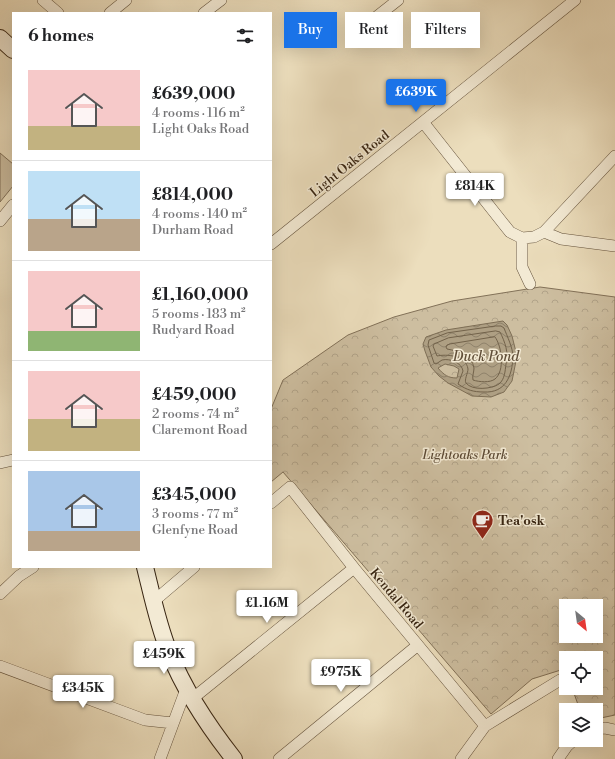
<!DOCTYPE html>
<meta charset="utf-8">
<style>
body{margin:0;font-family:"Libre Bodoni",serif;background:#f2f2f2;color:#202124;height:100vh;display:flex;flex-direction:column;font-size:15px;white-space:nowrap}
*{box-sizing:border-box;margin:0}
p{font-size:13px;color:#757577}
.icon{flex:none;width:22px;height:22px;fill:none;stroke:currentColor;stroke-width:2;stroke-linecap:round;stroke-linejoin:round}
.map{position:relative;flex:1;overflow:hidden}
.panel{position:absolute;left:12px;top:12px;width:260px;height:556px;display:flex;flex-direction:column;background:#fff;border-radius:0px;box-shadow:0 4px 16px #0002}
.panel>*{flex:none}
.top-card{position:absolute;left:284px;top:12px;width:271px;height:36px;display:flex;gap:8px}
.needle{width:26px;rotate:151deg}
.buttons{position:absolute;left:559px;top:599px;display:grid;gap:8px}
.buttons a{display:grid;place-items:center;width:44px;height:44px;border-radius:0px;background:#fff;box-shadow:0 4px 16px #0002;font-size:20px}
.price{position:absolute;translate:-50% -34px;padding:0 9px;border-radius:4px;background:#fff;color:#222;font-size:13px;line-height:26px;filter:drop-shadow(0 1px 2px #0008)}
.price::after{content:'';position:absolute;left:50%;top:24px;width:12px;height:9px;margin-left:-6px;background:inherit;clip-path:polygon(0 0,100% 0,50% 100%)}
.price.current{background:#1a73e8;color:#fff}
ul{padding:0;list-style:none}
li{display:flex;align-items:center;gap:12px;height:100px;padding:0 16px}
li+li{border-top:1px solid #e0e0e0}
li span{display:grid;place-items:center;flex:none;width:112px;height:80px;border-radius:0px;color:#555}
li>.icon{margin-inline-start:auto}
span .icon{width:48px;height:48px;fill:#fffc;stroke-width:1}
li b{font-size:17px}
h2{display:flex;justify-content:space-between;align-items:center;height:48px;padding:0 16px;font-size:17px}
.tag{padding:0 14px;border-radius:0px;background:#fff;box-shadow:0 4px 16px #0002;font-size:14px;line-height:36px}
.tag.current{background:#1a73e8;color:#fff}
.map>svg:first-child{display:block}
.grass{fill:#cdbea0;stroke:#827158}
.park{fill:url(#park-crowns);stroke:#827158;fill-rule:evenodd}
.water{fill:url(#water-waves);stroke:#7e6e55;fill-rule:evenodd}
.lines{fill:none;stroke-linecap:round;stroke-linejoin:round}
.shore{stroke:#72624a;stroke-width:1}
.minor-casing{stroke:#64523c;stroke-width:12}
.secondary-casing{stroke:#372411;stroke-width:18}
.minor{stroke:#f3ead4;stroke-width:11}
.secondary{stroke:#f3ead4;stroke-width:16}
.labels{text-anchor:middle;stroke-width:3;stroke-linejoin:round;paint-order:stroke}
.street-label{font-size:13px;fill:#372411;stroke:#f3ead4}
.park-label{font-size:13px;font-style:italic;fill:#5c4a35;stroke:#f3ead4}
.poi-label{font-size:13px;font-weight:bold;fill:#372411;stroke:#f3ead4;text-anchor:start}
.water-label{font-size:14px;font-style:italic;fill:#614f39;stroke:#f3ead4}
</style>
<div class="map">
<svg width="615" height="759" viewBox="0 0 615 759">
<defs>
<pattern id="park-crowns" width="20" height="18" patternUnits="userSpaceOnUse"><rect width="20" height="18" fill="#cdbea0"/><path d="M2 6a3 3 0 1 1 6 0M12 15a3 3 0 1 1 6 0" fill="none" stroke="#b1a389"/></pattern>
<pattern id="water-waves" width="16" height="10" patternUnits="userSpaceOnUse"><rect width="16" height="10" fill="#ae9f83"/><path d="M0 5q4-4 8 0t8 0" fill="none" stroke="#8e816a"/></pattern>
</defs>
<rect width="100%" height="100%" fill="#ecdebd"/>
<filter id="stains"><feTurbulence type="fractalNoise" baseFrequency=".005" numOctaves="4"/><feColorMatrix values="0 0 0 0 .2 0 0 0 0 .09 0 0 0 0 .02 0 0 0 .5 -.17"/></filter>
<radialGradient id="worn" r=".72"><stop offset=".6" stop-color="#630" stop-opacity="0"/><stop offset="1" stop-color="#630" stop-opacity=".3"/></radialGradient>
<path class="grass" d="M 0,153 L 13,164 L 13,186 L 0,202 Z"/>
<path class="park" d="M 540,287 L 615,297 L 615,715 L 596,719 L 596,710 L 580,710 L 572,688 L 596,688 L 596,658 L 566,658 L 566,673 L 564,669 L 532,679 L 491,714 L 283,472 L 271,482 L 271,409 L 283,380 L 348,335 L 394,317 L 452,301 ZM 566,606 L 596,606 L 596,636 L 566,636 Z"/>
<path class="water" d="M 503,321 L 507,325 L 512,336 L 517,356 L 512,381 L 504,392 L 491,397 L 472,396 L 448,383 L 439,376 L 431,367 L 425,351 L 423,344 L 426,337 L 446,330 ZM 445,364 L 454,366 L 459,369 L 457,378 C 448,378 444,375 438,368 Z"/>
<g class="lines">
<path class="shore" d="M 496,326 L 501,326 L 504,328 C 507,336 513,348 513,357 C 512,377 505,393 484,392 C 473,392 467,390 458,384 L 463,371 C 462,363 450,358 442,360 C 440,361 438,363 436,364 L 434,363 L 428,345 L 429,340 L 447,333 Z
M 496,331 L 500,332 C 505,342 509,353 506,364 C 505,371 505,379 499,384 C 492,389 472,391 466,383 C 464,380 468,373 468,369 C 466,355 446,354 437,356 L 433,346 L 434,344 L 448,338 Z
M 495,337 C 502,346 505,371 495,379 C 490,383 479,382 473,380 C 472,376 474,372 474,368 C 472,355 458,351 447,349 L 446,347 L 447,345 L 450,344 Z"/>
<defs>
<path id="minor" d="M 43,0 L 58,13
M 110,13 L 126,0
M 204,13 L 221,0
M 370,22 L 398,0
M 423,122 L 506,227 L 510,232 L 522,238 L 522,267 L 530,284
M 0,221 L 13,205
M 544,232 L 561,239 L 615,246
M 522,238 L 534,237 L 544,232 L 615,156
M 271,244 L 575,0
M 0,463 L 13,460
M 271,503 L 290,487 L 354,568 L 485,726
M 0,594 L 19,576 L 33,567
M 154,601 L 194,567
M 0,666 L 145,720 L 173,723
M 192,699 L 354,568
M 596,729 L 605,728 L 615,730
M 160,759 L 186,689
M 279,759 L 418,645
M 461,759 L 485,726 L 560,680
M 558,759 L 567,746 L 574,740"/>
<path id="secondary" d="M 0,38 L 13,50
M 145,567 C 152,595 158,625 169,652 C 185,692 208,726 234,759"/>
</defs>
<use href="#minor" class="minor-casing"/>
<use href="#secondary" class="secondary-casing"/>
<use href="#minor" class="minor"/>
<use href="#secondary" class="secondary"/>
</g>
<defs>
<symbol id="cafe-pin" viewBox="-11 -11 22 30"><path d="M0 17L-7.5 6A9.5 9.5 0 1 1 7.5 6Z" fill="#8f2418" stroke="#f3ead4"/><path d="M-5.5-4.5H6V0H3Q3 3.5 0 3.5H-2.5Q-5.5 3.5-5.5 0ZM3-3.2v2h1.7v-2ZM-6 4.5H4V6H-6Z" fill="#fff"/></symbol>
</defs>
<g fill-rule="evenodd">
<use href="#cafe-pin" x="470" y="508" width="25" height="34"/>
</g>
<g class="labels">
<g class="street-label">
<text transform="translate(349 163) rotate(-39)" y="5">Light Oaks Road</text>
<text transform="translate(397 598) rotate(50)" y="5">Kendal Road</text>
</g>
<g class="park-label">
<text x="465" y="459">Lightoaks Park</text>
</g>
<g class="poi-label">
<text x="498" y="525">Tea'osk</text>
</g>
<g class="water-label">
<text x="486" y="361">Duck Pond</text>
</g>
</g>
<rect width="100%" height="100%" filter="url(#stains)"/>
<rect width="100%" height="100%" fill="url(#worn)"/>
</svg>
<div class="buttons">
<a><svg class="needle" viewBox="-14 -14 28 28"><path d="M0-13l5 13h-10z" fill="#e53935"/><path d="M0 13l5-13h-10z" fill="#757577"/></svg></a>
<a><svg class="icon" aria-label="locate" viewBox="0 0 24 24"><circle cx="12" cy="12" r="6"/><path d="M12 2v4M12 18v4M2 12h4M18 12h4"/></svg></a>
<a><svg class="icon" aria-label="layers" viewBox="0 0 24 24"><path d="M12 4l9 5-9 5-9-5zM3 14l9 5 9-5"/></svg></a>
</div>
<b class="price current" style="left:416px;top:113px">£639K</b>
<b class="price" style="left:475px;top:207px">£814K</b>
<b class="price" style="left:267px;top:624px">£1.16M</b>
<b class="price" style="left:164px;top:675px">£459K</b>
<b class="price" style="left:341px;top:693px">£975K</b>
<b class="price" style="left:83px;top:709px">£345K</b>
<div class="top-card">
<a class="tag current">Buy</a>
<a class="tag">Rent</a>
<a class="tag">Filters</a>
</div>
<section class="panel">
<h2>6 homes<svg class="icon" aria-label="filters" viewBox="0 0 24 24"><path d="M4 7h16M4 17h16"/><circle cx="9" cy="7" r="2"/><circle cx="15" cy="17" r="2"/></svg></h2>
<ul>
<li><span style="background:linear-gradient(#f6c9c9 70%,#c2b280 0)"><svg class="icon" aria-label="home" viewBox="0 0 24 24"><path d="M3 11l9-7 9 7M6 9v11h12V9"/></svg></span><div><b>£639,000</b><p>4 rooms · 116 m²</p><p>Light Oaks Road</p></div></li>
<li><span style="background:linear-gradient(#bfe0f5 60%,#b9a48a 0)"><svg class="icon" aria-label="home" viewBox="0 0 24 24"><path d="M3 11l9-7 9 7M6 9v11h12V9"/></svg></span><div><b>£814,000</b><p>4 rooms · 140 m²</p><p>Durham Road</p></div></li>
<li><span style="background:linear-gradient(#f6c9c9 75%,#8fb573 0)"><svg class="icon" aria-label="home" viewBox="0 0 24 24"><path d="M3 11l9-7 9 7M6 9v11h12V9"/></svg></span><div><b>£1,160,000</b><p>5 rooms · 183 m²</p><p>Rudyard Road</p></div></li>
<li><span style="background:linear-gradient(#f6c9c9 60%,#c2b280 0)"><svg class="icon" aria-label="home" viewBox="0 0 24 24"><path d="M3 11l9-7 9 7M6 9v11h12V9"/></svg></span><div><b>£459,000</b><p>2 rooms · 74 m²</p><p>Claremont Road</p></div></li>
<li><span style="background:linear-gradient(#a9c7e8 75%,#b9a48a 0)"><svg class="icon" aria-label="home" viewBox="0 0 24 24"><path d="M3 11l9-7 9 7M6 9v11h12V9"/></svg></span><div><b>£345,000</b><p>3 rooms · 77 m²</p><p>Glenfyne Road</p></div></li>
</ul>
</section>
</div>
